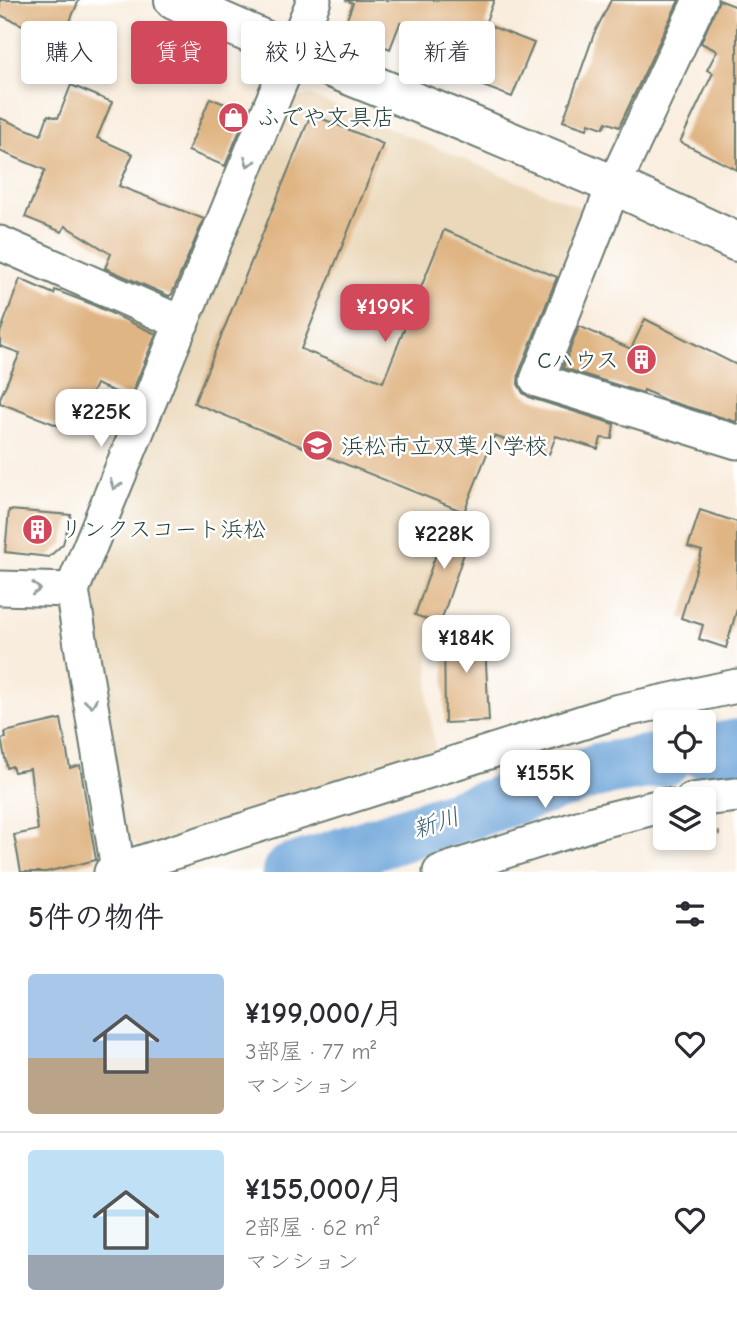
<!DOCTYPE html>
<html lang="ja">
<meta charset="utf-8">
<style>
body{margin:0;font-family:"Comic Neue","Klee One",sans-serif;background:#f7f7f7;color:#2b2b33;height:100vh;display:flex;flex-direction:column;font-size:26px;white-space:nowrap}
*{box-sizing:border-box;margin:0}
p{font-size:23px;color:#7c7c81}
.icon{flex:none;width:38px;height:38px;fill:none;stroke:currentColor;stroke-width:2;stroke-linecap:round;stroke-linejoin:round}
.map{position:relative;height:872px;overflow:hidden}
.sheet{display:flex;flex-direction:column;background:#fff;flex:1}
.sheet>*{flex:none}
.hud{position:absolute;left:21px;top:21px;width:696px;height:63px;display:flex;gap:14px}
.controls{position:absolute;left:653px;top:710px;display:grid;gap:14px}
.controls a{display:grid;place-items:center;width:63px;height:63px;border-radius:7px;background:#fff;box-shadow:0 4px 10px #0003;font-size:35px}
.price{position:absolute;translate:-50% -60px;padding:0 16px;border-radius:14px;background:#fff;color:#222;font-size:23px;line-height:46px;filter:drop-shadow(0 2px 4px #0008)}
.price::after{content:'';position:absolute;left:50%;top:42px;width:21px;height:16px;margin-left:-10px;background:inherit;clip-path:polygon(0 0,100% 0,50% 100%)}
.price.active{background:#d1495b;color:#fff}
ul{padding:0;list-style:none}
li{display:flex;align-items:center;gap:21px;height:175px;padding:0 28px}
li+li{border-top:2px solid #e1e1e2}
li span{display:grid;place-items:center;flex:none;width:196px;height:140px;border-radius:7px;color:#555}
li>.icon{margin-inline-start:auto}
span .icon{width:84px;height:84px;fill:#fffc;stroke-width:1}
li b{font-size:30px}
h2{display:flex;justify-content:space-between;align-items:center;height:84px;padding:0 28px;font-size:30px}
.chip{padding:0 24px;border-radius:7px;background:#fff;box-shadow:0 4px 10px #0003;font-size:24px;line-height:63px}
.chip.active{background:#d1495b;color:#fff}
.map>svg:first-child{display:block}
.built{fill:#ebd8ba}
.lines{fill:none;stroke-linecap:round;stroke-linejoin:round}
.river{stroke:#68a1d7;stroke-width:54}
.building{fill:#e0b584}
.minor-casing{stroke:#6b7b70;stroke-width:37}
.tertiary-casing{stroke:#6b7b70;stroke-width:42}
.path{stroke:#6b7b70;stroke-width:4.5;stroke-dasharray:2 5;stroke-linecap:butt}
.minor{stroke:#fff;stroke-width:33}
.tertiary{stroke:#fff;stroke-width:38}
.oneway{stroke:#8f9e9a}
.labels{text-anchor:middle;stroke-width:5;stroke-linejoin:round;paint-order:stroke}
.poi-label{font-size:23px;fill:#1f3d34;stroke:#fff;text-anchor:start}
.water-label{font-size:24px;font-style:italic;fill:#39606d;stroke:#fff}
</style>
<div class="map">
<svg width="737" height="872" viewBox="0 0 737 872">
<rect width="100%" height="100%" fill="#fff"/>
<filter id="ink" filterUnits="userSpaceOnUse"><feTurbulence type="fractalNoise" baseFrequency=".0143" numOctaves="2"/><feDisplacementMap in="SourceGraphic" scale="14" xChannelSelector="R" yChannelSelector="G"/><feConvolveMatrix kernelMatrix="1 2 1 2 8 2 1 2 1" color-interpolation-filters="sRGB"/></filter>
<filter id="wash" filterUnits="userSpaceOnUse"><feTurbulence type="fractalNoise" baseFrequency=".00686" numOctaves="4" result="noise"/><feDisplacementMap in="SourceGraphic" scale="28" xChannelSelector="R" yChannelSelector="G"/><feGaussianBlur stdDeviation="1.57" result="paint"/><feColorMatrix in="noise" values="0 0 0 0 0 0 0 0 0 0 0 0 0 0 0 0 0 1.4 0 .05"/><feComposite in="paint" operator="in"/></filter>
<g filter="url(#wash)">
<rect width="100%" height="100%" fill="#f9edde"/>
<path class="built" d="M 309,95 L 591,212 L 466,513 L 438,602 L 429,649 L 428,703 L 436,754 L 147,851 L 121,835 L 81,593 L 284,101 Z"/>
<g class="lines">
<path class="river" d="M 704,752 L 737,746
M 289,872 L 598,770 L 665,759"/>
</g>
<g id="blocks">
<path class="building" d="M 0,0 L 79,0 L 61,42 L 0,15 Z
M 345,0 L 494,0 L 485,24 L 534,43 L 512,97 L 467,80 L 469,74 L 443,65 L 450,45 L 400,23 L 390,49 L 343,29 L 353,3 Z
M 611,0 L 679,0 L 619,127 L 606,122 L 603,128 L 589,123 L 587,129 L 563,121 L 594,34 Z
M 719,0 L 737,7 L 737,170 L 680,142 L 713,73 L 707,70 L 717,51 L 701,43 Z
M 71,85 L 112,102 L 97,138 L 133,154 L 119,186 L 204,219 L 172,294 L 169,296 L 105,268 L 111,254 L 65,226 L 62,232 L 25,217 L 45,170 L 0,151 L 0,118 L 41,135 L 48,115 L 58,118 Z
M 210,98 L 247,113 L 225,166 L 188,151 Z
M 311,114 L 383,144 L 301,349 L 383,382 L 444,230 L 557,277 L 519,373 L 518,384 L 523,393 L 531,398 L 614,424 L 612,439 L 601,438 L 598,449 L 556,436 L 549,454 L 494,436 L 464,512 L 194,403 Z
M 20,279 L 54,294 L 55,290 L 89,303 L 156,334 L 130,398 L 96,384 L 75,432 L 0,403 L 0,398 L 20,353 L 0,346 L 0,333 Z
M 645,319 L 737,365 L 737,422 L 665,400 L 644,390 L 643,393 L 563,368 L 579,326 L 631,349 Z
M 9,510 L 71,515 L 63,544 L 49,557 L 5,552 Z
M 700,510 L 737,522 L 737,609 L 726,648 L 699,639 L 703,625 L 681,618 L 702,551 L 688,547 Z
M 448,519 L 473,527 L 440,624 L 415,615 Z
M 484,625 L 489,721 L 445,723 L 444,630 Z
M 61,719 L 70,768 L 80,765 L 96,860 L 46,872 L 21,872 L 14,835 L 38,830 L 30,769 L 14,772 L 12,766 L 7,768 L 1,739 L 6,738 L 5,732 Z"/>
</g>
</g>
<g filter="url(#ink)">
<use href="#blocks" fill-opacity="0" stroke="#6b7b70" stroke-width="2"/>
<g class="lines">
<defs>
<path id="minor" d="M 700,0 L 614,185 L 537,380 L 737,442
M 0,243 L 182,323
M 0,588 L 72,590
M 692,800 L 737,795
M 118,869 L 72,590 L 314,0
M 111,872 L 615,712 L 737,686
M 440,872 L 597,822 L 665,805"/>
<path id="tertiary" d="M 174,0 L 294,53 L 462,121 L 614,185 L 737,242"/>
</defs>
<use href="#minor" class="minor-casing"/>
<use href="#tertiary" class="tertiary-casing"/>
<path class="path" d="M 704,835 L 721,833
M 665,840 L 682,838"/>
<use href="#minor" class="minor"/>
<use href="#tertiary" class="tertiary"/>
</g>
<defs><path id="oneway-chevron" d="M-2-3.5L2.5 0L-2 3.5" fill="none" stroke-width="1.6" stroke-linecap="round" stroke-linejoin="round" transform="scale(1.75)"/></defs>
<g class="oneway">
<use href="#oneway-chevron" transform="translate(249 162) rotate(112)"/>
<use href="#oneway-chevron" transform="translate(115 485) rotate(112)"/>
<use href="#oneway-chevron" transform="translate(36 589) rotate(2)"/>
<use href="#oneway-chevron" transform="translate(91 703) rotate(81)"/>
</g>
</g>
<defs>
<symbol id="shop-disc" viewBox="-11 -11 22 22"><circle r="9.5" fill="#d1495b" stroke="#fff"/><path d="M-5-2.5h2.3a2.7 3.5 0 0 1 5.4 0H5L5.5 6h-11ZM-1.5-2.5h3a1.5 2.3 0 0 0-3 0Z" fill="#fff"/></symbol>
<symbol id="building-disc" viewBox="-11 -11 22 22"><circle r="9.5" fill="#d1495b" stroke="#fff"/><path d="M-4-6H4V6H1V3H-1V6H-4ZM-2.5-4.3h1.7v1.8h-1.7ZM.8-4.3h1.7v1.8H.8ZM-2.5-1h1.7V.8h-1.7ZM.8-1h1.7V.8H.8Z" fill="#fff"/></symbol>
<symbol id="school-disc" viewBox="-11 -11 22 22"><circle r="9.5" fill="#d1495b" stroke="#fff"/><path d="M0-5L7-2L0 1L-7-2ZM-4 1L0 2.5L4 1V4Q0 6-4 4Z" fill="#fff"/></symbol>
</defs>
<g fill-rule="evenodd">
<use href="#shop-disc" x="216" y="100" width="35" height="35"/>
<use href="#building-disc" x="624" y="342" width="35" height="35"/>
<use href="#school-disc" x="300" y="428" width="35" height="35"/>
<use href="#building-disc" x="20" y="512" width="35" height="35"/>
</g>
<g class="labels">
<g class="poi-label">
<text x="257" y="125">ふでや文具店</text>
<text x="619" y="368" text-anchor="end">Cハウス</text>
<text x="341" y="454">浜松市立双葉小学校</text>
<text x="60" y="537">リンクスコート浜松</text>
</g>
<g class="water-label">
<text transform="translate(436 823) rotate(-18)" y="8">新川</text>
</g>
</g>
</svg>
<div class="controls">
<a><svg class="icon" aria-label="locate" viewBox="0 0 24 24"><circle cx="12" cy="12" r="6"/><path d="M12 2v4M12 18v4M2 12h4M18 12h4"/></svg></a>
<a><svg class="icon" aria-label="layers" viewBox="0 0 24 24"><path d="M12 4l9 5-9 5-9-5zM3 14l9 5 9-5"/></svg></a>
</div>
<b class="price active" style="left:385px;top:344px">¥199K</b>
<b class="price" style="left:101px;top:449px">¥225K</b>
<b class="price" style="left:444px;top:571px">¥228K</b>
<b class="price" style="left:466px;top:675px">¥184K</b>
<b class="price" style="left:545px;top:810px">¥155K</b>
<div class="hud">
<a class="chip">購入</a>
<a class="chip active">賃貸</a>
<a class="chip">絞り込み</a>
<a class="chip">新着</a>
</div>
</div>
<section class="sheet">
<h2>5件の物件<svg class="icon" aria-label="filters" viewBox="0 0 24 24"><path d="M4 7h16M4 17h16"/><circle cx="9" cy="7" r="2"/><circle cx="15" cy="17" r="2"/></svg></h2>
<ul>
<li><span style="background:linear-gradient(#a9c7e8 60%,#b9a48a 0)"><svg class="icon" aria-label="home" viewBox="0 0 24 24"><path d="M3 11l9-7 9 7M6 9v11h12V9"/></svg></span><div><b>¥199,000/月</b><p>3部屋 · 77 m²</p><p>マンション</p></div><svg class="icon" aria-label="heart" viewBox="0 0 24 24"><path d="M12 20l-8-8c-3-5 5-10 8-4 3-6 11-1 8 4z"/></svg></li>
<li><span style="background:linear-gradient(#bfe0f5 75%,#9aa5b1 0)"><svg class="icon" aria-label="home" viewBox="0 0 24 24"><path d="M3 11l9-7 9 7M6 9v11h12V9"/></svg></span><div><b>¥155,000/月</b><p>2部屋 · 62 m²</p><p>マンション</p></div><svg class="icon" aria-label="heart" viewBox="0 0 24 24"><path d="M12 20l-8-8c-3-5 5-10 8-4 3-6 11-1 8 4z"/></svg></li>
</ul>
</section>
